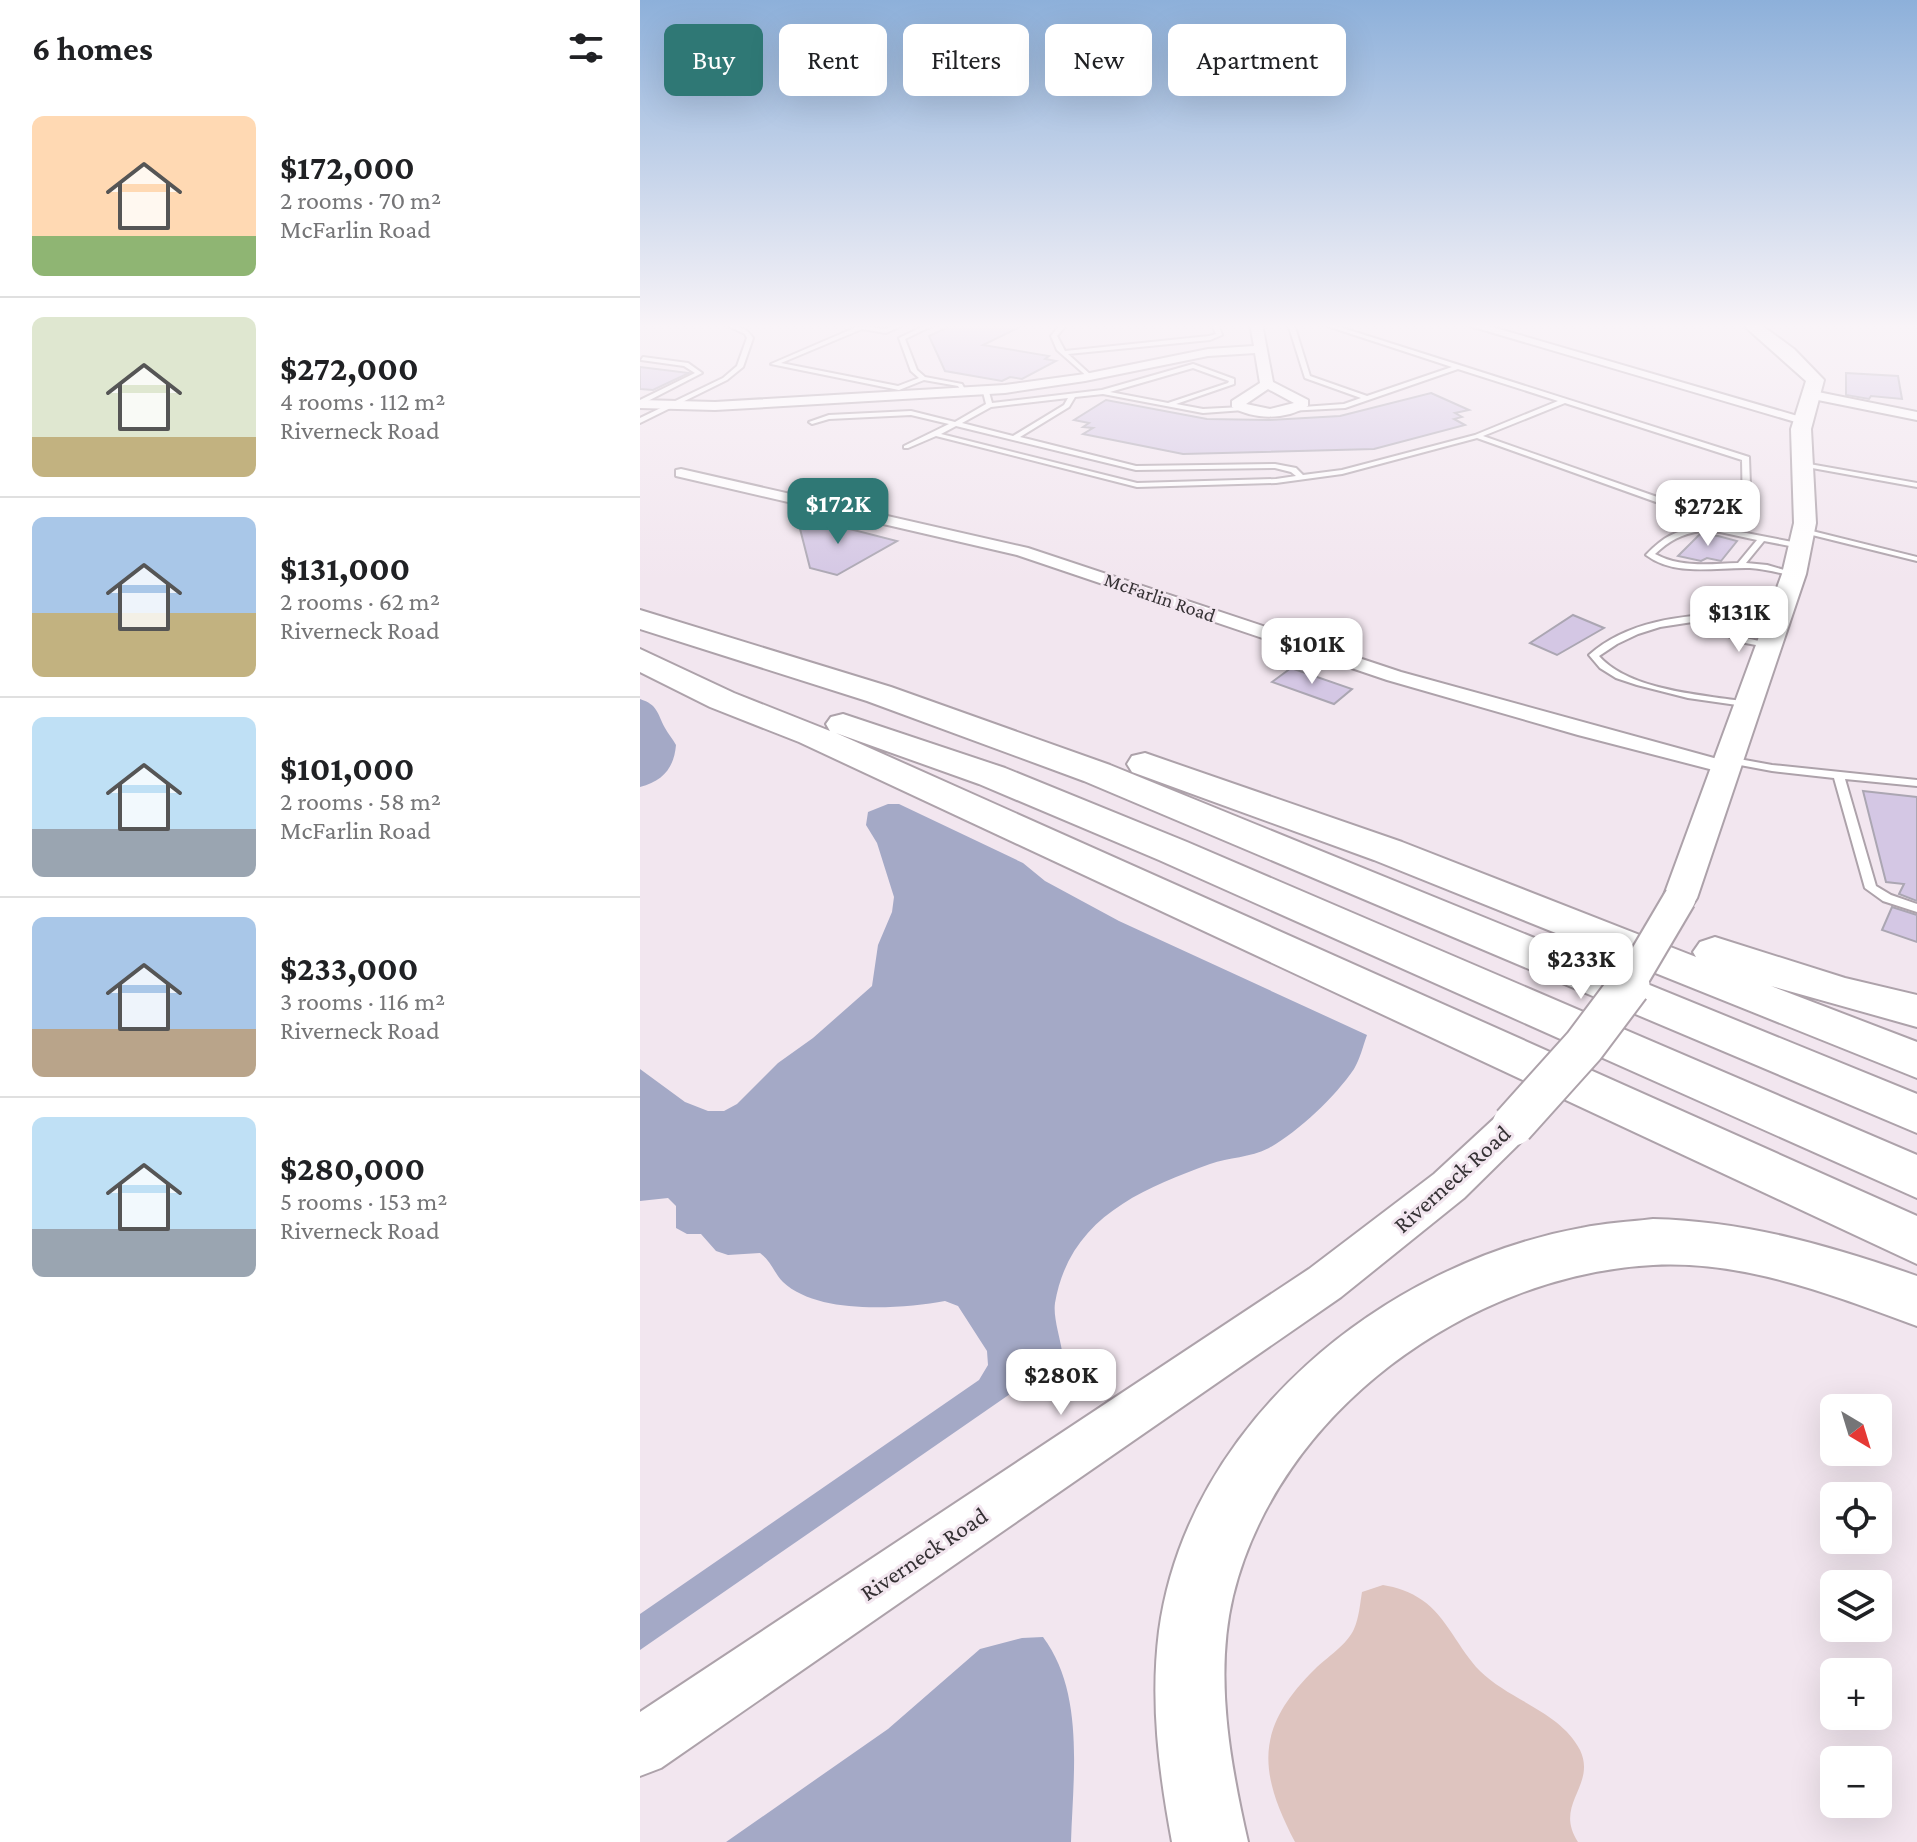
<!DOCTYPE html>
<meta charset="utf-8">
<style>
body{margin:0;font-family:"Crimson Pro",serif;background:#f6f6f6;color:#202124;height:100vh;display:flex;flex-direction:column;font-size:30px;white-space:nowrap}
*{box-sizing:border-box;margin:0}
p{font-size:26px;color:#757577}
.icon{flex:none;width:44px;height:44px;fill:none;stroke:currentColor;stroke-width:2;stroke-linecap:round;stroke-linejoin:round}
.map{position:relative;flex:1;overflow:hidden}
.side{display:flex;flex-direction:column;background:#fff;width:640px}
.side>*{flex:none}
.banner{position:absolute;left:24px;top:24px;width:760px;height:72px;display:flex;gap:16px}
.needle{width:52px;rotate:142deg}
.controls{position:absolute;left:1180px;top:1394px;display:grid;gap:16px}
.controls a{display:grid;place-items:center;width:72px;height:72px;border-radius:12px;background:#fff;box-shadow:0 8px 32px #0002;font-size:40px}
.price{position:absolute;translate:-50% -68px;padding:0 18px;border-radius:16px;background:#fff;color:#222;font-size:26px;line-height:52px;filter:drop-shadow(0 2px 4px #0008)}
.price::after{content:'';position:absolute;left:50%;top:48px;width:24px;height:18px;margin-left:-12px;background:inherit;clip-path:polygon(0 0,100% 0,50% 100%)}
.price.on{background:#2f7875;color:#fff}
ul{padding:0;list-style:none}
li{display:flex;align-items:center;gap:24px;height:200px;padding:0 32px}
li+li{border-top:2px solid #e0e0e0}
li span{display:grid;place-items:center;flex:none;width:224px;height:160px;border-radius:12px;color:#555}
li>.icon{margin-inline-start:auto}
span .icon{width:96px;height:96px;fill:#fffc;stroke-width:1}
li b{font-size:34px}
h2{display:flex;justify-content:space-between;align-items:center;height:96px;padding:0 32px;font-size:34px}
.chip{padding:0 28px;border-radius:12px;background:#fff;box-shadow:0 8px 32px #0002;font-size:28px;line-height:72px}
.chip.on{background:#2f7875;color:#fff}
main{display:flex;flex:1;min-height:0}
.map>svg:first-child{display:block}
.green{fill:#dec4bf}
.water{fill:#a4a9c6}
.building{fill:#d4c7e4;stroke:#aba6b2;stroke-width:2}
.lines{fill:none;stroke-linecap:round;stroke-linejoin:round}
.service-casing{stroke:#ada2aa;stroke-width:4}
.minor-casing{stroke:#ada2aa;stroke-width:4}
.secondary-casing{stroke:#ada2aa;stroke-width:4}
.motorway-casing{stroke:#ada2aa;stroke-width:4}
.service{fill:#fff;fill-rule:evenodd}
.minor{fill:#fff;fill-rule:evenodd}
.secondary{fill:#fff;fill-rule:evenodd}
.motorway{fill:#fff;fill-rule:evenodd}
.secondary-bridge-far1-casing{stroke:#ada2aa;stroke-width:35;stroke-linecap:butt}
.secondary-bridge-casing{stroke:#ada2aa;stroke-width:45;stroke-linecap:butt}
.secondary-bridge-far1{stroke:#fff;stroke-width:31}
.secondary-bridge{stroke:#fff;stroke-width:41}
.labels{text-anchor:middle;stroke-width:6;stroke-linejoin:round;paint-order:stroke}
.far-street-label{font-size:20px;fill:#353134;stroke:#f2e6ef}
.street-label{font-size:24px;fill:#353134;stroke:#f2e6ef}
</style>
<main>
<section class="side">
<h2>6 homes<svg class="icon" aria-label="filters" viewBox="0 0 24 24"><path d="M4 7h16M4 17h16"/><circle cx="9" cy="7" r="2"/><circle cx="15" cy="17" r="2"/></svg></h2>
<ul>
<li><span style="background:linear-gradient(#ffd9b3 75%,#8fb573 0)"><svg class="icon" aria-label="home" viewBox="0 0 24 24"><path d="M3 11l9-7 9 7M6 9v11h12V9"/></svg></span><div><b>$172,000</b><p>2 rooms · 70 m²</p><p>McFarlin Road</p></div></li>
<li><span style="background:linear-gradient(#dfe7d0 75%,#c2b280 0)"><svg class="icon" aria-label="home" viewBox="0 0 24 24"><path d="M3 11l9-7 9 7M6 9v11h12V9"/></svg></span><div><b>$272,000</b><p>4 rooms · 112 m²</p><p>Riverneck Road</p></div></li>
<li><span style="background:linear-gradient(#a9c7e8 60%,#c2b280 0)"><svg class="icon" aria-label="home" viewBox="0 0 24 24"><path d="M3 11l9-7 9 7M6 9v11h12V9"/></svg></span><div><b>$131,000</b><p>2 rooms · 62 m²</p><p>Riverneck Road</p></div></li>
<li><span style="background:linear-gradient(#bfe0f5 70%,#9aa5b1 0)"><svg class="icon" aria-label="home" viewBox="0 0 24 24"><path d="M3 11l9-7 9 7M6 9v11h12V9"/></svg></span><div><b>$101,000</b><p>2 rooms · 58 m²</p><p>McFarlin Road</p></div></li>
<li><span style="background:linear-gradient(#a9c7e8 70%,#b9a48a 0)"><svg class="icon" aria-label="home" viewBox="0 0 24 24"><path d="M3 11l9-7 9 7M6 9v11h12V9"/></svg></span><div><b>$233,000</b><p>3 rooms · 116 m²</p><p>Riverneck Road</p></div></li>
<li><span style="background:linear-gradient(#bfe0f5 70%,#9aa5b1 0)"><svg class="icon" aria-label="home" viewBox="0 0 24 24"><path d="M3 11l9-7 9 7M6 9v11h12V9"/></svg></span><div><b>$280,000</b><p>5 rooms · 153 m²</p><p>Riverneck Road</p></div></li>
</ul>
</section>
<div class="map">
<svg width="1277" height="1842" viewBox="0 0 1277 1842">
<rect width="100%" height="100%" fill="#f2e6ef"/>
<path class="green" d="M 743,1585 C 756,1587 771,1592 782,1600 C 807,1617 819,1650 840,1671 C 869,1700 921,1712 940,1750 C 957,1786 913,1804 938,1842 L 655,1842 C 618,1771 615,1728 675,1669 C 687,1657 707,1645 714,1629 C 719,1618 720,1604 722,1592 Z"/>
<path class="water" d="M 0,699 C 18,705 17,713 25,728 C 28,734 33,739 36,745 C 34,768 23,781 0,787 Z
M 248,804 L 259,804 L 383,863 L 405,881 L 479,921 L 727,1035 C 723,1046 720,1059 714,1069 C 695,1097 658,1132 629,1148 C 610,1158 589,1157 570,1164 C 498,1190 429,1220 415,1303 C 413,1317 420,1337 422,1351 L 412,1365 L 0,1650 L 0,1614 L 339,1380 L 348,1365 L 347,1351 L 318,1306 L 305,1301 C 260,1309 178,1315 143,1282 C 134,1273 131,1261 120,1253 L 88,1255 L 76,1251 L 61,1234 L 47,1234 L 36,1228 L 36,1206 L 28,1198 L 0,1201 L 0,1069 L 45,1102 L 68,1111 L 84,1111 L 97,1104 L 138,1063 L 173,1038 L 232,986 L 238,945 L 252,912 L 254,897 L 237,843 L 226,825 L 228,812 Z
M 403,1637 C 445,1693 433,1776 431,1842 L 86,1842 L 248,1729 L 340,1649 L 382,1638 Z"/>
<path class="building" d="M 315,324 L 386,324 L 343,345 L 409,356 L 405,359 L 416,361 L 382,379 L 370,377 L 362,381 L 305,371 L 289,336 Z
M 0,367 L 49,373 L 13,390 L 0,389 Z
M 1206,373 L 1258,376 L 1262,399 L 1231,396 L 1229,399 L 1206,395 Z
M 791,393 L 829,410 L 815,413 L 822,417 L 814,419 L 825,425 L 734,449 L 543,454 L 443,434 L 453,428 L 443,427 L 449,423 L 434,420 L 466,400 L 567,419 L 630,420 L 700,416 Z
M 157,517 L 198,526 L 257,541 L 197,575 L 170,568 Z
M 1060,534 L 1078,536 L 1097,541 L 1081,561 L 1067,558 L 1061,561 L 1038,556 Z
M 933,615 L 964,628 L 917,655 L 890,643 Z
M 651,668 L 712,689 L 694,704 L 632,682 Z
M 1223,791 L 1277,797 L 1277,901 L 1259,894 L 1264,884 L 1246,882 Z
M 1252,907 L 1277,915 L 1277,942 L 1242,930 Z"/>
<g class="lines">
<defs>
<path id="service" d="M 84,324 C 95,324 107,328 113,338 L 103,367 L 87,380 L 0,423 L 0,418 L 83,378 L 97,366 L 107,338 L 105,334 Z
M 258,324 L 266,324 L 246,333 L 222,329 L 141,363 L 258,386 L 279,378 L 271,371 L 259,338 L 288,324 L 296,324 L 265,339 L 277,370 L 285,377 L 322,384 L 328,395 L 324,395 L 318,386 L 284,380 L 259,390 L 131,364 L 219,326 L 245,329 Z
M 421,324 L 427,324 L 417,336 L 425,351 L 569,336 L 576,334 L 572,324 L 578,324 L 582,335 L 570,340 L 428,354 L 452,376 L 450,379 L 417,350 L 411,336 Z
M 648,324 L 654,324 L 670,376 L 727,396 L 812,367 L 681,324 L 690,324 L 1109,457 L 1111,514 L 1107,516 L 1016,502 L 837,438 L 702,474 L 636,483 L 497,487 L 296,436 L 268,448 L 264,448 L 264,446 L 309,424 L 271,415 L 189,419 L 172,424 L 169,422 L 189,415 L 271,411 L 315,422 L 346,404 L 343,392 L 346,390 L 349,392 L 352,403 L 462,390 L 553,364 L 594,379 L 594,384 L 536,404 L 563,409 L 602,407 L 604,408 L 604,410 L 563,413 L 463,394 L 435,397 L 429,407 L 380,437 L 496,466 L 635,464 L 656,468 L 663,475 L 702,470 L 835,435 L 918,401 L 818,369 L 705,408 L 647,411 L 646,410 L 649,408 L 704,404 L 721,398 L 665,378 ZM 553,368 L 589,381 L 588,383 L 528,403 L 470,392 ZM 428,398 L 424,405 L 373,436 L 322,423 L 351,407 ZM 925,403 L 1102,460 L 1103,511 L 1020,498 L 843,436 ZM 316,426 L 496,470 L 635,468 L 651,472 L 656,476 L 636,479 L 497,483 L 301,434 Z
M 3,357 L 48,363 L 62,373 L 0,405 L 0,400 L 55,373 L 44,366 L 1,360 Z
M 1158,462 L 1277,483 L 1277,487 L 1161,466 L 1158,466 Z
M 1061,527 L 1080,528 L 1163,544 L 1164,546 L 1160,548 L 1124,541 L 1106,563 L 1127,565 L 1158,574 L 1154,576 C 1140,573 1125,569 1110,568 C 1076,567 1035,577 1006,555 C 1024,536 1035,531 1061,527 ZM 1061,531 L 1080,532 L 1117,540 L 1098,563 C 1070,564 1041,568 1015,554 C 1029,541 1041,534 1061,531 Z
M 1160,528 L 1277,557 L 1277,561 L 1160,532 Z
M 1090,614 L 1140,620 L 1140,624 L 1137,625 L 1114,621 L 1070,620 L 1106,638 L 1132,644 L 1132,648 L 1100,642 L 1059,621 L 1020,627 L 998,634 L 977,644 L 959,656 C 990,691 1064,695 1108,702 L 1111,703 L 1111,707 L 1048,698 L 997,685 L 976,678 L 960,668 L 949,655 C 987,621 1042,615 1090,614 Z
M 1088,757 L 1132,765 L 1277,780 L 1277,786 L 1205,779 L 1236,886 L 1251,895 L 1277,904 L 1277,912 L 1243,901 L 1225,888 L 1194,778 L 1132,771 L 1084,762 L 1083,760 Z"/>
<path id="minor" d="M 610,324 L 622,324 L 633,382 L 668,400 L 668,406 C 646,420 614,420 592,407 L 592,401 L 620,383 L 615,353 L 568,356 L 445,381 L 365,393 L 75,410 L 0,408 L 0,400 L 75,402 L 365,385 L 445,374 L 568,349 L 614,346 ZM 628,389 L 654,403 L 630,409 L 606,404 Z
M 823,324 L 842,324 L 1171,420 L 1159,423 Z
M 1173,391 L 1277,412 L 1277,420 L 1168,398 L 1167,395 Z
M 41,469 L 388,548 L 761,672 L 1092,763 L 1095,767 L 1085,773 L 938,735 L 747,680 L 377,555 L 36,476 L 36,470 Z"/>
<path id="secondary" d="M 1102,324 L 1120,324 L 1154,349 L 1184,380 L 1171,429 L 1176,523 L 1166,574 L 1057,898 L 1052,906 L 1040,909 L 1028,906 L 1023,898 L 1142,574 L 1154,523 L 1151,429 L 1166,381 Z
M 873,1109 L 887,1114 L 893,1125 L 887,1136 L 824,1198 L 701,1297 L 21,1768 L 0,1776 L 0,1712 L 669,1269 L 794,1174 L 859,1114 Z"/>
<path id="motorway" d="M 0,610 L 251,687 L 470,765 L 1277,1094 L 1277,1133 L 444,781 L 227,701 L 0,629 Z
M 0,649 L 94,693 L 190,731 L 186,724 L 191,717 L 203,714 L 365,768 L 547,842 L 1277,1155 L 1277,1198 L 519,860 L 339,784 L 196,733 L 1277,1216 L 1277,1264 L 159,742 L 70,707 L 0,672 Z
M 505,753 L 762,842 L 1056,957 L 1053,952 L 1060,942 L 1075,937 L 1205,978 L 1277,995 L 1277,1027 L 1131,986 L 1277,1042 L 1277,1078 L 734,860 L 492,772 L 487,764 L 492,756 Z
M 1013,1219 C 1105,1221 1191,1246 1277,1276 L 1277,1326 C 1193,1295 1104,1260 1013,1265 C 828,1275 638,1412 593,1596 C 574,1676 590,1763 608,1842 L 532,1842 C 519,1772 510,1702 519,1631 C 547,1424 743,1264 941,1228 C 964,1223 989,1222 1013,1219 Z"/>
</defs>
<use href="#service" class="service-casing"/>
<use href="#minor" class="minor-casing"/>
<use href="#secondary" class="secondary-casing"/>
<use href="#motorway" class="motorway-casing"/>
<use href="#service" class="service"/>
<use href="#minor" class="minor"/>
<use href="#secondary" class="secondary"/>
<use href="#motorway" class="motorway"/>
<defs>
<path id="secondary-bridge-far1" d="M 987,988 L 1040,898"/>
<path id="secondary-bridge" d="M 873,1125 L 944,1046 L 989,986"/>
</defs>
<use href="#secondary-bridge-far1" class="secondary-bridge-far1-casing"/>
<use href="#secondary-bridge" class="secondary-bridge-casing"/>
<use href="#secondary-bridge-far1" class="secondary-bridge-far1"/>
<use href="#secondary-bridge" class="secondary-bridge"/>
</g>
<linearGradient id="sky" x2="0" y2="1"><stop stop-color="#8db0da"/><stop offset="0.56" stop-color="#f9f4f8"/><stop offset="1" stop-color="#f9f4f8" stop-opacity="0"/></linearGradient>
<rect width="1277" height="582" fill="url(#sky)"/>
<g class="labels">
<g class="far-street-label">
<text transform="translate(520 597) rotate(19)" y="7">McFarlin Road</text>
</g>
<g class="street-label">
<text transform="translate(812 1179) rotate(-42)" y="8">Riverneck Road</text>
<text transform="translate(284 1554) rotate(-34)" y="8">Riverneck Road</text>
</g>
</g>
</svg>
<div class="controls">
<a><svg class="needle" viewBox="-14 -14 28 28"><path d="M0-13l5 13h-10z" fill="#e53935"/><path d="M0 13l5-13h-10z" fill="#757577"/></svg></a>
<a><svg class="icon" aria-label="locate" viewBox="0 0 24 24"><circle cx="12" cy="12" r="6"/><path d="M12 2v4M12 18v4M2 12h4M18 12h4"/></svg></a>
<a><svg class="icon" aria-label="layers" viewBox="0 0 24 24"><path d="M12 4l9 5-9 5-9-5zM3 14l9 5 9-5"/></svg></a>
<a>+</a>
<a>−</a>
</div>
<b class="price on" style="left:198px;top:546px">$172K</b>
<b class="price" style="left:1068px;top:548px">$272K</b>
<b class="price" style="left:1099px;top:654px">$131K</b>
<b class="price" style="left:672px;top:686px">$101K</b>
<b class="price" style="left:941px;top:1001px">$233K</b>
<b class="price" style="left:421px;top:1417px">$280K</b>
<div class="banner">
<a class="chip on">Buy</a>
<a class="chip">Rent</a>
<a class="chip">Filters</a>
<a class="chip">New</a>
<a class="chip">Apartment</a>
</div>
</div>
</main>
